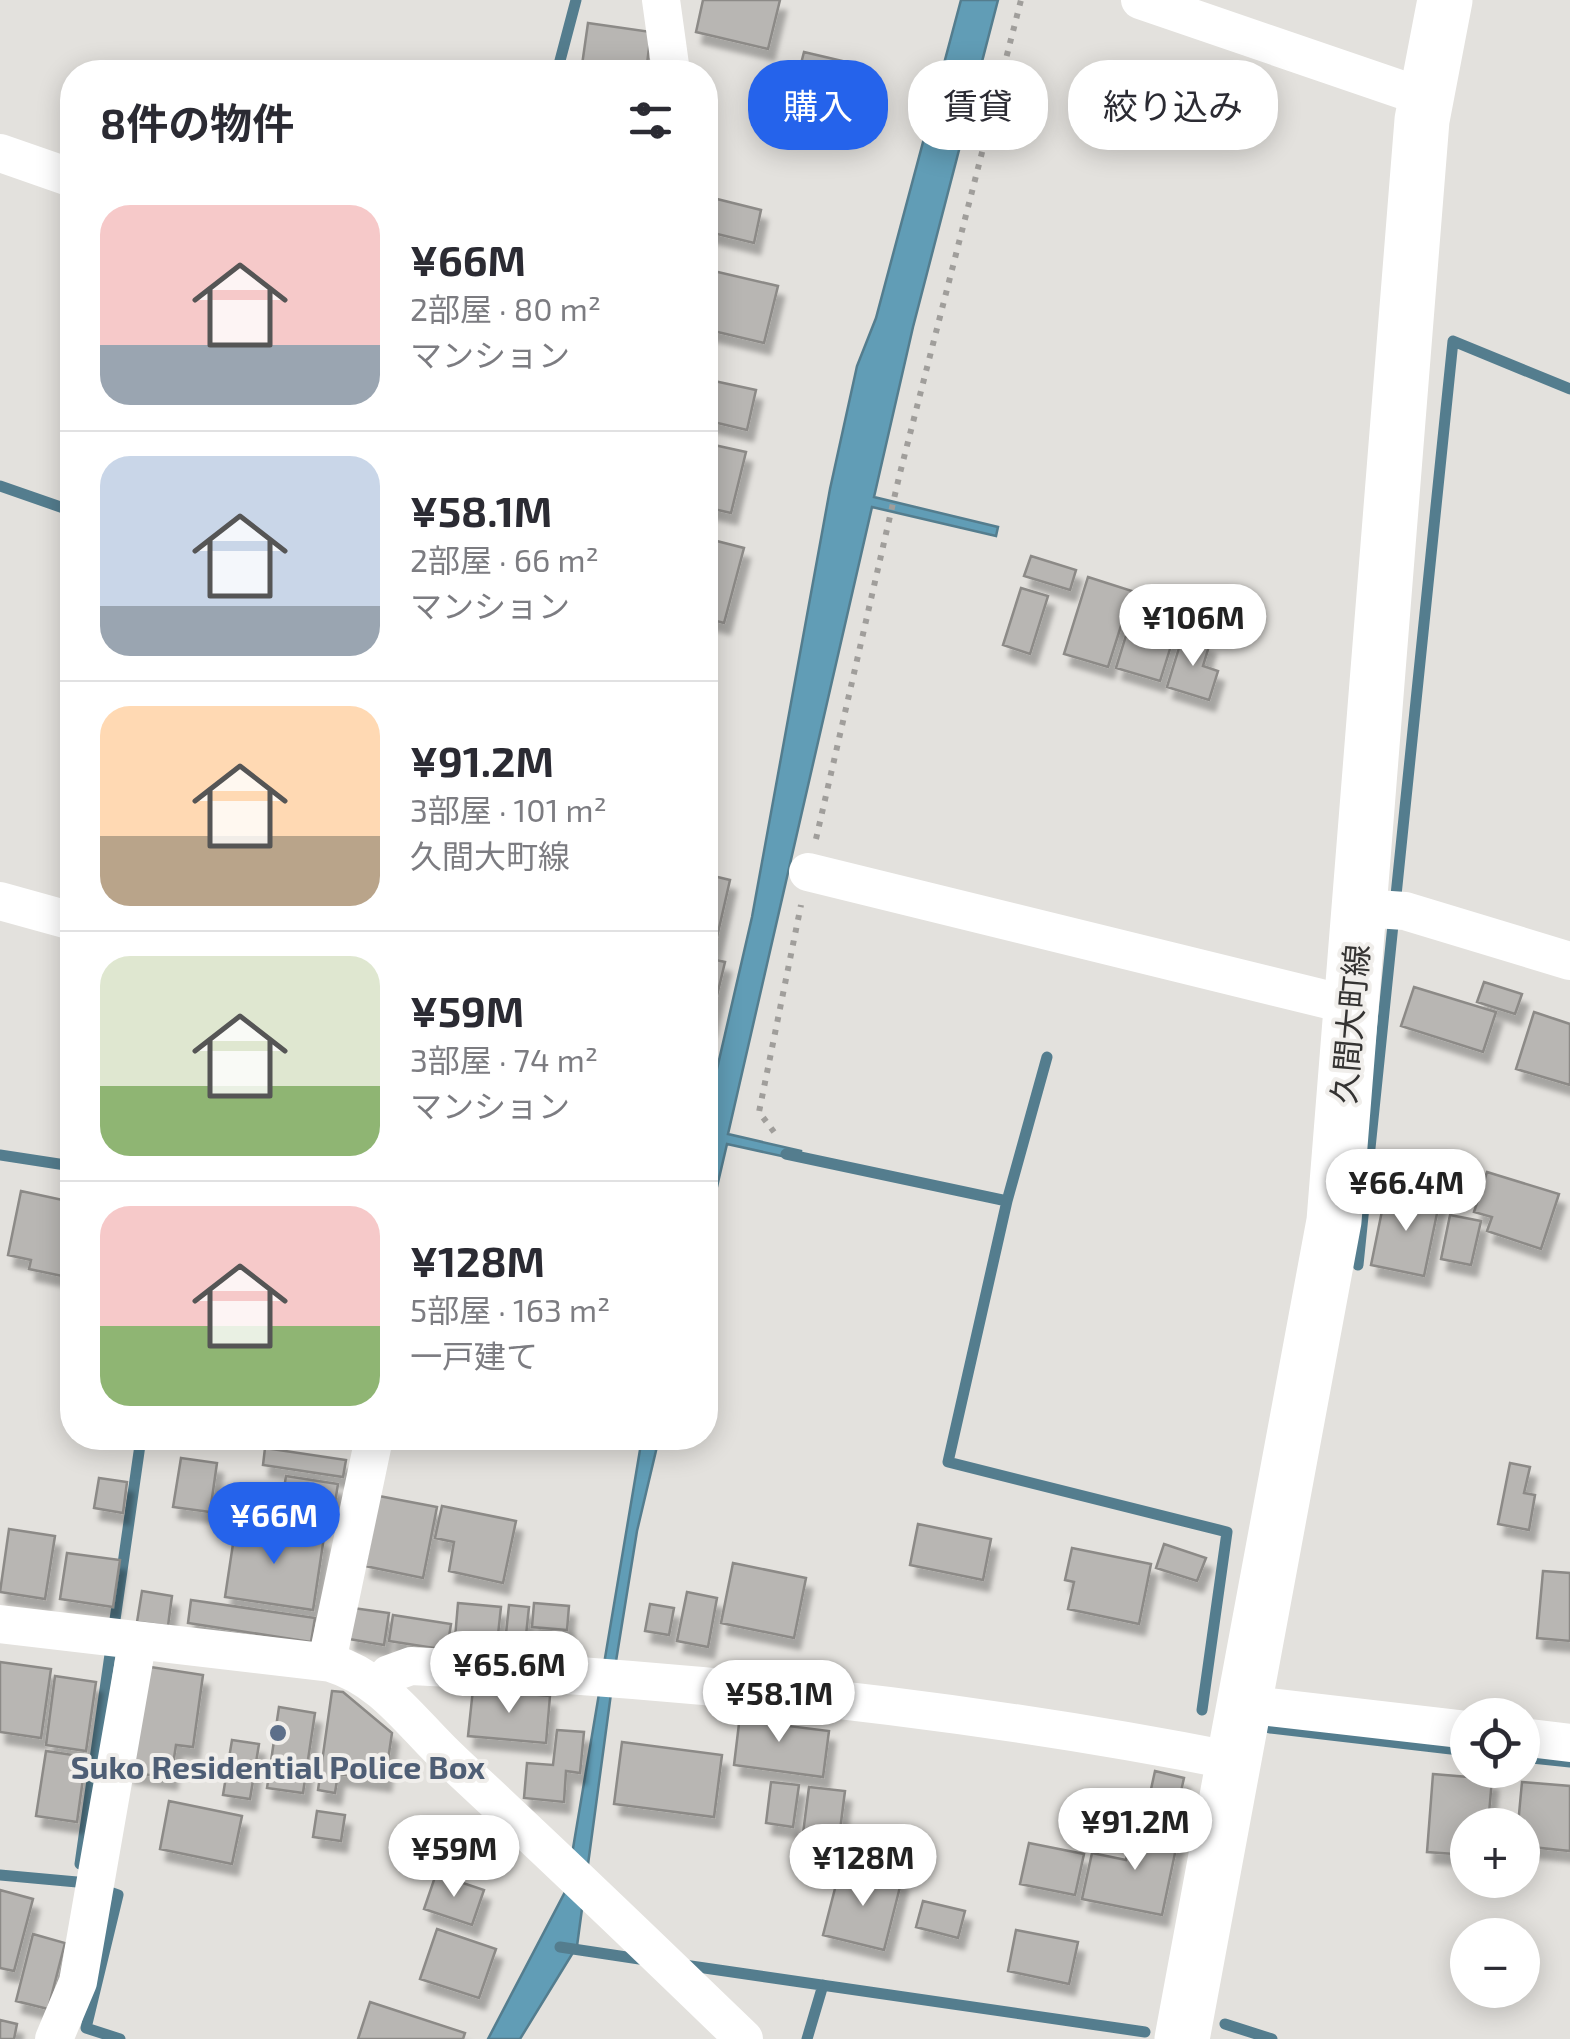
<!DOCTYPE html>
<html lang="ja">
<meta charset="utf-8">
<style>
body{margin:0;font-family:"Exo 2","Noto Sans JP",sans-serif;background:#f7f7f7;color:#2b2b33;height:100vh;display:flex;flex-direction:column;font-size:38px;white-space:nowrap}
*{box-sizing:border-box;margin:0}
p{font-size:32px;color:#7c7c81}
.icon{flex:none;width:55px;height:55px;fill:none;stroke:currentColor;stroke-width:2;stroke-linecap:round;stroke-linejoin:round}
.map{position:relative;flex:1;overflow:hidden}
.side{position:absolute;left:60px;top:60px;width:658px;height:1390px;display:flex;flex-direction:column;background:#fff;border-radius:40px;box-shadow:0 5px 25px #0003}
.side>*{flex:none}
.top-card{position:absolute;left:748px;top:60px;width:672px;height:90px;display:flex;gap:20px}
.buttons{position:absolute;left:1450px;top:1698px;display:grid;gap:20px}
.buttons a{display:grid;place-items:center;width:90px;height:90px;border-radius:50%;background:#fff;box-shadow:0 5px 25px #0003;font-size:50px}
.price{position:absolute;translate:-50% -85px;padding:0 22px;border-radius:35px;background:#fff;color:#222;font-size:32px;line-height:65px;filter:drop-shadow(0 2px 5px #0008)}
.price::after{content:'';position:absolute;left:50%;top:60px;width:30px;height:22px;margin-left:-15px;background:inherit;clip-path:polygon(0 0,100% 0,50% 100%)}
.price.active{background:#2563eb;color:#fff}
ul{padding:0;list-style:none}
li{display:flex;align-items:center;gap:30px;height:250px;padding:0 40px}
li+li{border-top:2px solid #e1e1e2}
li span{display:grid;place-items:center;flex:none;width:280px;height:200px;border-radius:30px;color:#555}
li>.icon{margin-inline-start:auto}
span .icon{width:120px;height:120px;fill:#fffc;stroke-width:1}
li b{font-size:42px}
h2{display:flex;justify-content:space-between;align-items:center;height:120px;padding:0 40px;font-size:42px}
.chip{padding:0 35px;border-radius:40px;background:#fff;box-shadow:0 5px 25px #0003;font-size:35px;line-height:90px}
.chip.active{background:#2563eb;color:#fff}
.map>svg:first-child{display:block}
.water{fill:#619db6;stroke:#547d8e;stroke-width:2.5}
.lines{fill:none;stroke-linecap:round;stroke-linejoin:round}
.stream{stroke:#547d8e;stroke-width:11}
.building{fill:#b8b6b3;stroke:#8c8a87;stroke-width:2.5;filter:url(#shadow)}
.path{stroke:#a09e9b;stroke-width:6;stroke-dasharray:5 8;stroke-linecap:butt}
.minor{stroke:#fff;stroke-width:38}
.secondary{stroke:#fff;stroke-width:55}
.service-dot{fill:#5c6f8a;stroke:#f0eeeb;stroke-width:4}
.labels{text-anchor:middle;stroke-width:8;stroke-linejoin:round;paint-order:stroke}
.street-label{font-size:32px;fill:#343332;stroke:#f0eeeb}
.service-label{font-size:32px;font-weight:bold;fill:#4e5e75;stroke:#f0eeeb}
</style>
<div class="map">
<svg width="1570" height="2039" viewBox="0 0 1570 2039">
<defs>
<filter id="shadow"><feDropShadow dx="6" dy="11" stdDeviation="2.5" flood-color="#0004"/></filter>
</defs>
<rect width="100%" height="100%" fill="#e3e1dd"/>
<path class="water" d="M 961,0 L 998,0 L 913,327 L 874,497 L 998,527 L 996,536 L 872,507 L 728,1134 L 801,1151 L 800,1160 L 727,1144 L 705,1238 L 705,1121 L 752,917 L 830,489 L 857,366 L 876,318 Z
M 642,1438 L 659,1438 L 637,1531 L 612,1686 L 577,1946 L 520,2039 L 488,2039 L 566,1890 Z"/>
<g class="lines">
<path class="stream" d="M 557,72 L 576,0
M 0,486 L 72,511
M 786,1154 L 1007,1201 L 948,1462 L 1227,1532 L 1202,1710
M 0,1155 L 72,1166
M 1007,1201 L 1047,1057
M 1358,1265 L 1453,341 L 1570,389
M 1270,1728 L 1468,1751
M 1522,1757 L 1570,1762
M 80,1864 L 141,1438
M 0,1875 L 77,1882
M 101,1889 L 118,1895 L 86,2028 L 120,2039
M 560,1947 L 646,1960
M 684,1965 L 1145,2032
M 1225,2024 L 1272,2039
M 807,2039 L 823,1985"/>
</g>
<path class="building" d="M 703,0 L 780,0 L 768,49 L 696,32 Z
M 588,23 L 651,32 L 646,72 L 581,72 Z
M 804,52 L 855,64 L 846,103 L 794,91 Z
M 705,196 L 761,210 L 754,243 L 705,231 Z
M 705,269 L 778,286 L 764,343 L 705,329 Z
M 705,379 L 756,390 L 747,430 L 705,420 Z
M 705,443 L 746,452 L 731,513 L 705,507 Z
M 705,538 L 744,548 L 724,623 L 705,618 Z
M 1031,556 L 1076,570 L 1070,590 L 1024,576 Z
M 1088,577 L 1132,591 L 1108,667 L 1064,654 Z
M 1021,588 L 1048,596 L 1030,654 L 1003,645 Z
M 1140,590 L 1184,604 L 1160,681 L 1116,668 Z
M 1183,635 L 1210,643 L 1203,666 L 1218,671 L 1209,700 L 1167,687 Z
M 705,874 L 730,880 L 712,959 L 725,962 L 710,1025 L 705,1024 Z
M 1484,982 L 1522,994 L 1515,1014 L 1477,1002 Z
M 1414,987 L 1496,1012 L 1483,1052 L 1401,1026 Z
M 1534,1012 L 1570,1024 L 1570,1085 L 1516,1069 Z
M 1487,1172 L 1559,1194 L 1541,1249 L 1487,1231 L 1492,1217 L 1474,1212 Z
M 21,1191 L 72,1202 L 72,1269 L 67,1277 L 29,1269 L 31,1260 L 8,1255 Z
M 1406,1191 L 1440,1199 L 1424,1276 L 1371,1265 L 1384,1201 L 1403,1205 Z
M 1450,1215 L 1481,1221 L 1471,1265 L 1441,1259 Z
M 265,1448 L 346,1460 L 343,1477 L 263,1465 Z
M 181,1458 L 217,1463 L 210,1512 L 173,1507 Z
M 1510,1463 L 1530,1467 L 1524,1493 L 1535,1495 L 1529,1530 L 1498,1524 Z
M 286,1476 L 338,1484 L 333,1515 L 281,1507 Z
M 99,1478 L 127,1482 L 123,1513 L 94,1508 Z
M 379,1496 L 437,1507 L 423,1578 L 365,1566 Z
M 442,1506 L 516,1521 L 503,1583 L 449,1571 L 454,1542 L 435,1538 Z
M 236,1524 L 324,1537 L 313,1610 L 225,1597 Z
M 918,1524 L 991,1539 L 983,1580 L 910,1565 Z
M 9,1529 L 55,1536 L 45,1599 L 0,1592 Z
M 1164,1544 L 1206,1558 L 1197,1581 L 1156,1568 Z
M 1072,1548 L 1151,1564 L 1139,1624 L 1068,1609 L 1074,1582 L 1065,1580 Z
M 67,1553 L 120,1560 L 113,1607 L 60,1599 Z
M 733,1563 L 806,1578 L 794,1638 L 721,1623 Z
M 1543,1571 L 1570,1573 L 1570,1641 L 1537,1638 Z
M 142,1591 L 172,1596 L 168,1626 L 137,1622 Z
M 687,1592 L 717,1598 L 708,1647 L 677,1641 Z
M 191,1600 L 315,1618 L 311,1642 L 188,1623 Z
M 458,1603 L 501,1607 L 498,1635 L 478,1633 L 476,1652 L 454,1650 Z
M 534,1603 L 569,1606 L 567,1630 L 532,1627 Z
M 650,1604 L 674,1608 L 669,1635 L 645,1631 Z
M 509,1605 L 529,1607 L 525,1645 L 505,1643 Z
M 353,1608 L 389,1613 L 384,1645 L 349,1639 Z
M 393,1615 L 451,1624 L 447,1650 L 389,1641 Z
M 0,1662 L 51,1669 L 41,1738 L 0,1732 Z
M 144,1666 L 203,1675 L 193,1747 L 176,1745 L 171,1778 L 128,1772 Z
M 55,1676 L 96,1682 L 86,1751 L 46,1745 Z
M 473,1689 L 550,1696 L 546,1743 L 468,1736 Z
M 332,1691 L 343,1692 L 392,1733 L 385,1780 L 338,1774 L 335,1793 L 318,1790 Z
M 279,1707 L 315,1713 L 303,1793 L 267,1788 Z
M 741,1707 L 774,1711 L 772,1724 L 829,1731 L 823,1777 L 734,1765 Z
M 557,1730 L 584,1732 L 580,1773 L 566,1771 L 564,1802 L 524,1798 L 527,1763 L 553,1765 Z
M 232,1740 L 259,1744 L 250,1799 L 223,1795 Z
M 622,1742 L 722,1755 L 714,1817 L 614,1804 Z
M 46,1751 L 86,1757 L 77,1822 L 36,1816 Z
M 1155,1771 L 1184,1778 L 1175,1818 L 1146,1812 Z
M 1433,1774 L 1492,1779 L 1488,1825 L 1468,1825 L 1468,1855 L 1427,1852 Z
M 771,1782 L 799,1785 L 793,1827 L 766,1823 Z
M 1522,1782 L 1570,1786 L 1570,1851 L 1522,1846 L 1522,1825 L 1518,1825 Z
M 809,1787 L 845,1791 L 838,1846 L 802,1841 Z
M 169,1801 L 242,1816 L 232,1864 L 160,1849 Z
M 317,1811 L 345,1815 L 341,1841 L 313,1837 Z
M 1133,1825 L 1179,1834 L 1162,1915 L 1082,1899 L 1092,1853 L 1126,1860 Z
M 1029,1843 L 1084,1854 L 1075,1895 L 1020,1884 Z
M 866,1870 L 902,1879 L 884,1950 L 823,1935 L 839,1873 L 863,1879 Z
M 436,1874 L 484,1890 L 472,1925 L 424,1909 Z
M 0,1890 L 33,1899 L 14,1971 L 0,1968 Z
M 923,1901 L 965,1911 L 958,1938 L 916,1927 Z
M 437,1929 L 496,1949 L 479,1998 L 420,1979 Z
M 1016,1930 L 1078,1942 L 1069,1984 L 1008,1971 Z
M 33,1934 L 65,1943 L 48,2009 L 16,2001 Z
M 370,2002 L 465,2033 L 463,2039 L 358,2039 Z
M 0,2020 L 17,2024 L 14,2039 L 0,2039 Z"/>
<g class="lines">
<path class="path" d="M 816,839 L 899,477 L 1021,0
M 774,1132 L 759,1112 L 801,905"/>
<path class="minor" d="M 661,0 L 671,72
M 1140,0 L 1426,98
M 0,153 L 72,178
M 808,872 L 1353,1006
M 0,901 L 72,921
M 1361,908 L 1405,911 L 1570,961
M 0,1624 L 331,1663 C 386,1680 413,1726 454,1763 C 552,1854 648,1946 744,2039
M 331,1663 L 330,1647 L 374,1438
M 381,1687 L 389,1674 L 411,1666 C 688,1679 961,1707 1234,1761
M 1244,1704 L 1468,1730
M 1522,1737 L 1570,1743
M 54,2039 L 78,1982 L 137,1644"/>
<path class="secondary" d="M 1182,2039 L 1334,1221 L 1422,120 L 1445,0"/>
</g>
<circle class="service-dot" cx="278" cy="1733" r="10"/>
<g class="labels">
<g class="street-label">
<text transform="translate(1351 1024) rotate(-85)" y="11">久間大町線</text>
</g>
<g class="service-label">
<text x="278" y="1779">Suko Residential Police Box</text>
</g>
</g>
</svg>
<div class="buttons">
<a><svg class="icon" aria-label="locate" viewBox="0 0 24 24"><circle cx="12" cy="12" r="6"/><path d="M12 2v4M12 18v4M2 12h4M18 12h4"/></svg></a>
<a>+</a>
<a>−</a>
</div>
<b class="price" style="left:1193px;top:669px">¥106M</b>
<b class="price" style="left:1406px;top:1234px">¥66.4M</b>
<b class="price active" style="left:274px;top:1567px">¥66M</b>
<b class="price" style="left:509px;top:1716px">¥65.6M</b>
<b class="price" style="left:779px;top:1745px">¥58.1M</b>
<b class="price" style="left:1135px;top:1873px">¥91.2M</b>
<b class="price" style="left:454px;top:1900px">¥59M</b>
<b class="price" style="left:863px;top:1909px">¥128M</b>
<div class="top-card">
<a class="chip active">購入</a>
<a class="chip">賃貸</a>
<a class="chip">絞り込み</a>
</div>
<section class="side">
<h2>8件の物件<svg class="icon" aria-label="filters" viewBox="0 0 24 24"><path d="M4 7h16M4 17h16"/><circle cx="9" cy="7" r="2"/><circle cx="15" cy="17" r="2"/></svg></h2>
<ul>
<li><span style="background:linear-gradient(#f6c9c9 70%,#9aa5b1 0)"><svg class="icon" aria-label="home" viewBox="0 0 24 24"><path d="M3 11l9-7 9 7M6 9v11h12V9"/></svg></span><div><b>¥66M</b><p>2部屋 · 80 m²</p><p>マンション</p></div></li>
<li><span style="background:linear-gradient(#c9d6e8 75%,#9aa5b1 0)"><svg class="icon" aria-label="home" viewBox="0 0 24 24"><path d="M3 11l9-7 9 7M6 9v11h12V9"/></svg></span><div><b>¥58.1M</b><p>2部屋 · 66 m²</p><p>マンション</p></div></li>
<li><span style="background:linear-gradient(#ffd9b3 65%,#b9a48a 0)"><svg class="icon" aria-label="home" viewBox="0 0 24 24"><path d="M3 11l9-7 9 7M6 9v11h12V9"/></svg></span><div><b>¥91.2M</b><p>3部屋 · 101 m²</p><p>久間大町線</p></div></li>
<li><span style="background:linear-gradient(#dfe7d0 65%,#8fb573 0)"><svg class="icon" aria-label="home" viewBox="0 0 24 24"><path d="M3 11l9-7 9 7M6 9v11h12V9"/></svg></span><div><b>¥59M</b><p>3部屋 · 74 m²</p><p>マンション</p></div></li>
<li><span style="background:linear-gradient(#f6c9c9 60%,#8fb573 0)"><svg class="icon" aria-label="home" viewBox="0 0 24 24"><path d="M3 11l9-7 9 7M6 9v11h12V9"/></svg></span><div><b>¥128M</b><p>5部屋 · 163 m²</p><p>一戸建て</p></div></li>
</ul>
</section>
</div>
